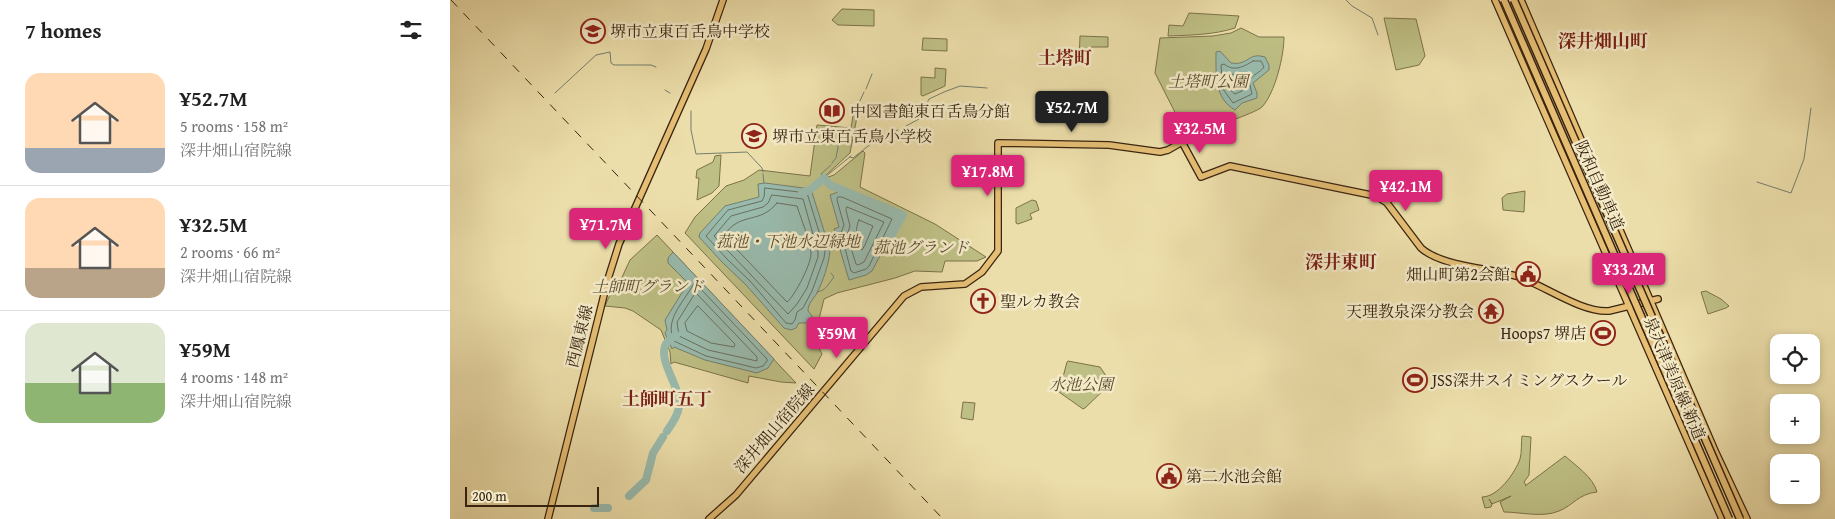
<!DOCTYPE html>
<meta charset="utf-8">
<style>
body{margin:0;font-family:"Gentium Book Plus","Noto Serif JP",serif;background:#f6f6f6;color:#222;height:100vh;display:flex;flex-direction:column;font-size:19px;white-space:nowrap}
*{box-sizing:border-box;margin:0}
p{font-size:16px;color:#767676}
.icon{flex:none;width:28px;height:28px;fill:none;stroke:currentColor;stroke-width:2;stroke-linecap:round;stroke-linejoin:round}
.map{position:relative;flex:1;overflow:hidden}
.details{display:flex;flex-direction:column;background:#fff;width:450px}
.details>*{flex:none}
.buttons{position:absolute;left:1320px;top:334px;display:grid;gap:10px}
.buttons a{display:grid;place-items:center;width:50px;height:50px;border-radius:10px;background:#fff;box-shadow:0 2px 8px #0003;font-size:25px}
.scale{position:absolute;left:15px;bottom:12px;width:134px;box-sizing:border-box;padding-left:5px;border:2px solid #392410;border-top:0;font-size:14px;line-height:18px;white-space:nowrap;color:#392410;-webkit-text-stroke:4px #f3eac8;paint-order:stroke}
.price{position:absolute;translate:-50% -42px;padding:0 11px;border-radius:5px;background:#db2777;color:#fff;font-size:16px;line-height:32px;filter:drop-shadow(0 1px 2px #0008)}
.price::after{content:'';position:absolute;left:50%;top:30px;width:15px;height:11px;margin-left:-8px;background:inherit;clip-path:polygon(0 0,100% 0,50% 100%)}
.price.on{background:#222;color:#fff}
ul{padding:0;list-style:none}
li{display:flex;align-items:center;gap:15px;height:125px;padding:0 25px}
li+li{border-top:1px solid #e0e0e0}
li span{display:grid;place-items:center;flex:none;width:140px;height:100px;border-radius:15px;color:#555}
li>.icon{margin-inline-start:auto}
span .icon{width:60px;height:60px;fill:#fffc;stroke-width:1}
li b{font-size:21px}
h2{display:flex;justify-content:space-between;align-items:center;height:60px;padding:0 25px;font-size:21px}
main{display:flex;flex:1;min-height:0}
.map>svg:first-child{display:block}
.green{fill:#bebf84;stroke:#7c724a}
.water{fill:#99bbae;stroke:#737f6f}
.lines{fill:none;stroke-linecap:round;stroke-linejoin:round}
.shore{stroke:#69705f;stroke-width:1}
.stream{stroke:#737f6f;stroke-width:1}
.river{stroke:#99bbae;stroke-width:8}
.major-casing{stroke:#392410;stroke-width:8}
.major{stroke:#e6bf75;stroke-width:5.5}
.rail{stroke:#392410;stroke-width:1;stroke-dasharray:9 9;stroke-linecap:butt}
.highway-bridge-casing{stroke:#392410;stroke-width:9;stroke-linecap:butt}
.highway-bridge{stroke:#e6bf75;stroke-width:6}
.labels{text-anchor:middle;stroke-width:5;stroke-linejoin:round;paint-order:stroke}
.poi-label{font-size:16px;fill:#392410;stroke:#f3eac8;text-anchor:start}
.park-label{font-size:16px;font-style:italic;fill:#5a4b2d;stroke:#f3eac8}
.street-label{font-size:16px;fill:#392410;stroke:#f3eac8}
.neighbourhood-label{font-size:18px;font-weight:bold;fill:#7a1f14;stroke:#f3eac8}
</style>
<main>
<section class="details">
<h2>7 homes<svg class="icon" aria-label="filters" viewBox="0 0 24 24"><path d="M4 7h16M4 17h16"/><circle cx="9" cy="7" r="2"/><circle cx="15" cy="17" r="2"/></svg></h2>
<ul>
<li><span style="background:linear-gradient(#ffd9b3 75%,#9aa5b1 0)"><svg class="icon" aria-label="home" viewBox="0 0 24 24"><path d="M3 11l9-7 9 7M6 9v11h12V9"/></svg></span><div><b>¥52.7M</b><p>5 rooms · 158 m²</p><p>深井畑山宿院線</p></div></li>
<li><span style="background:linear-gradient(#ffd9b3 70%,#b9a48a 0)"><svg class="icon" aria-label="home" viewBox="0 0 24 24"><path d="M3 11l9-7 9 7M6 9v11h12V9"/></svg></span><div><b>¥32.5M</b><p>2 rooms · 66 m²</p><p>深井畑山宿院線</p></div></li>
<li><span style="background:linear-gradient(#dfe7d0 60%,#8fb573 0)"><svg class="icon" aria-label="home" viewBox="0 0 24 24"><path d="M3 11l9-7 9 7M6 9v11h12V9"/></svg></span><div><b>¥59M</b><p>4 rooms · 148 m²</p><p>深井畑山宿院線</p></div></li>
</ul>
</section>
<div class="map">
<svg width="1385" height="519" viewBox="0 0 1385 519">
<rect width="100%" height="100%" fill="#ecdeaa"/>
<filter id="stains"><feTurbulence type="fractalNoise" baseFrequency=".004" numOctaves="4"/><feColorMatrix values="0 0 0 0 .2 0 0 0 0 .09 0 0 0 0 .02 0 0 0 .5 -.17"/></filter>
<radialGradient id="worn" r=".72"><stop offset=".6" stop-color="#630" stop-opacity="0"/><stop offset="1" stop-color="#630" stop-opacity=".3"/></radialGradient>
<path class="green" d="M 392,9 L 424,10 L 424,26 L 388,25 L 382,20 Z
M 739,13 L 789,16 L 785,28 C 763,35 741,35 718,36 L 719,25 L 733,26 Z
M 934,18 L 966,19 L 975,56 L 969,65 L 946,70 Z
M 791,28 L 809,37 L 834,37 C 834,56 825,93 812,107 C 806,113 752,131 740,135 L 736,134 L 705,73 L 710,38 L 763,36 L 781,33 Z
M 630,36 L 658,37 L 658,47 L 641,47 L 640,63 L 629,62 Z
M 473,38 L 497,39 L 497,51 L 472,50 Z
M 485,68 L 496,69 L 495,86 L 473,96 L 471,95 L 471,77 L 485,78 Z
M 404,110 L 408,112 L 400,153 L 372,179 L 384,175 L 413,151 L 415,153 L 410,187 L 485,224 L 536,257 L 527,261 L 495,261 L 492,272 L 465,271 L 445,278 L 387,293 L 374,299 L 367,327 L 362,334 L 372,354 L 364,369 L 235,233 L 245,217 L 276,186 L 294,180 L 309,170 L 360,176 L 367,125 L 401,128 Z
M 271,155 L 269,186 L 262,193 L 247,200 L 249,178 L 246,178 L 247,170 L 263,162 L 265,156 Z
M 1075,191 L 1074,212 L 1053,210 L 1052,198 L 1057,194 Z
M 582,200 L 586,201 L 589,210 L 580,214 L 582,219 L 568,224 L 566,223 L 566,208 Z
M 207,235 L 346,383 L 331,382 L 299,376 L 298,383 L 224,362 L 221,364 L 220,352 L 211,330 L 183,311 L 175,308 L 155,306 L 162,290 L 168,286 L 180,260 Z
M 1256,291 L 1271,299 L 1279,306 L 1276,308 L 1258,314 L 1251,292 Z
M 618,361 L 650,367 L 661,383 L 635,408 L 633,409 L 609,392 L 617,362 Z
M 513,402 L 525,403 L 523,420 L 511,418 Z
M 1072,436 L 1081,437 L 1079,475 L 1074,482 L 1076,485 L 1075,486 L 1115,456 C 1126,466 1143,477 1147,492 C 1128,494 1124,505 1109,511 C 1093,518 1070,512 1054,512 L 1050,502 L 1061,496 L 1042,504 L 1039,499 L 1042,504 L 1041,507 L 1035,508 L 1032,497 C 1048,497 1065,473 1070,459 C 1072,452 1071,443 1072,436 Z"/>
<path class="water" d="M 770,51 L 781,63 C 784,63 787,64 790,63 C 801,60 801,53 815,57 L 819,65 L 819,70 L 803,83 L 807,93 L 807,98 L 792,103 L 785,110 C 764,98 766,74 766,52 Z
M 315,183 L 361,189 L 380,250 C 379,264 373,281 367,293 C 363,300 358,303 358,311 L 362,316 L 362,321 L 357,323 L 349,323 L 346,328 L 341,330 L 334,328 L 296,285 L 273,263 L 249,237 L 250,233 L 275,206 L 309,197 L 308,184 Z
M 391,191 L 451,216 L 422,271 L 416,275 L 399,280 L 384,229 L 389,227 L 380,195 Z
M 223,252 L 324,359 L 318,368 L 307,373 L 255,360 L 224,347 L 222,349 L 215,333 L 217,330 L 215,320 L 238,283 L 218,263 L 218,258 Z"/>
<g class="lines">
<path class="shore" d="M 803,61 L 811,61 L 814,67 C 810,73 803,74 799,81 L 802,94 L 783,103 L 773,89 L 771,65 L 774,64 C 784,72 793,67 803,61 Z
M 781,74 L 793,75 L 792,91 L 785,94 C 779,91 778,83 778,77 Z
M 315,188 L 357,193 L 375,251 L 374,258 L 362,291 L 353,308 L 347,312 L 345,320 L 342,324 L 336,323 L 300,281 L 277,259 L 256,236 L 278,210 L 312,201 L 314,197 Z
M 322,195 L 353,199 L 368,252 L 368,257 L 357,288 L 347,304 L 338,314 L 264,236 L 281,216 L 313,207 L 318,203 Z
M 388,197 L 392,197 L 442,219 L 419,266 L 416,269 L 404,273 L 401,271 L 391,233 L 394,225 L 387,200 Z
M 327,203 L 347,206 C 351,219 360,240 361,253 C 362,262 345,296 337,302 L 274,236 C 289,211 310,225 327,203 Z
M 397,207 L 434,222 L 414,262 L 408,265 L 406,264 L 397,235 L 400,226 L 396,210 Z
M 409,220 L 423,226 L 415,245 L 412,250 L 409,248 C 406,238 405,228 409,220 Z
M 246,284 L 317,359 L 317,361 L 313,366 L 306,368 L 256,356 L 224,341 C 214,320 233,303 243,285 Z
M 247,294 L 307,357 L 307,361 L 258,350 L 229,336 L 227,322 L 244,295 Z
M 248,306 L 285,344 L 284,347 L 261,343 L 237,331 L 235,323 Z"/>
<path class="stream" d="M 896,0 L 902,6 L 922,18 L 928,35
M 416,89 L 422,74
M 215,90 L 220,93
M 105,93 L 146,55 L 160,52 L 161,63 L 164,65 L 201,65 L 206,67
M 409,103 L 414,92
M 241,111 L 241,130 L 246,154 L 297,152 L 312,168 L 313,172
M 745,121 L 756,125 L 759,122 L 759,117
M 456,126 L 469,119 L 479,99 L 494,92 L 510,86 L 537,88
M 432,136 L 448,130
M 400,157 L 403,158 L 427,139
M 382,163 L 386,158 L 389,142
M 381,165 L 371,174 L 374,178 L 401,156
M 313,174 L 314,183
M 1307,182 L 1341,193 L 1354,159 L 1361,108
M 367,292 C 376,291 379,283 384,277 L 381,273"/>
<path class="river" d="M 378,183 L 380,185 L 453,215 L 436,245 L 435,244
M 352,193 L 361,189 L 374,178 L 376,180
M 217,431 C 222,424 228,415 229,407 C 232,389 209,363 215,346 C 217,341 222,338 226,335
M 179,496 L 196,480 L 203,453 L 213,437
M 144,508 L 158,508"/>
<defs>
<path id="major" d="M 1045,0 L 1272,519
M 1071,0 L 1266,453 L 1297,519
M 98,519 L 158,279 L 169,244 L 256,49 L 273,0
M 259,519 L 286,495 L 454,296 L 471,287 L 515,284 L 532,272 L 548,251 L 548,143 L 659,145 L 710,152 L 718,150 L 732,142 L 751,177 L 780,166 L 926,196 L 937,203 L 971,248 C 992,267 1042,268 1069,277 C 1095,286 1132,313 1159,311 L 1208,299"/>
</defs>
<use href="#major" class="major-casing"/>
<use href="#major" class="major"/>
<path class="rail" d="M 1,0 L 493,519"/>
<defs>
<path id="highway-bridge" d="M 1054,0 L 1279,519
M 1064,0 L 1290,519"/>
</defs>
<use href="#highway-bridge" class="highway-bridge-casing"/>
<use href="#highway-bridge" class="highway-bridge"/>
</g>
<defs>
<symbol id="school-ring" viewBox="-11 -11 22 22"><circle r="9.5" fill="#f3eac8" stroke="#8f2418" stroke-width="1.5"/><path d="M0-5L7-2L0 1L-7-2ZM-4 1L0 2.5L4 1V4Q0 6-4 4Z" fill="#8f2418"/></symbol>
<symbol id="library-ring" viewBox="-11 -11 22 22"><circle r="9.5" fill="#f3eac8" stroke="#8f2418" stroke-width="1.5"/><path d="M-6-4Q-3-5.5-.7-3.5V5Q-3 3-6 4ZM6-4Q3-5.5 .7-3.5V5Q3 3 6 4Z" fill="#8f2418"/></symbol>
<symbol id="civic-ring" viewBox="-11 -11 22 22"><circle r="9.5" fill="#f3eac8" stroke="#8f2418" stroke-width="1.5"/><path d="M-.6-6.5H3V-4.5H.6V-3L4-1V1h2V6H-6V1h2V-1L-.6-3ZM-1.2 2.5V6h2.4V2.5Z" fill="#8f2418"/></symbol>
<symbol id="church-ring" viewBox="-11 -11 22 22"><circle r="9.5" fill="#f3eac8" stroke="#8f2418" stroke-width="1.5"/><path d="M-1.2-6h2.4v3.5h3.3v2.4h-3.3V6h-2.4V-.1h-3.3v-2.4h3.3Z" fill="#8f2418"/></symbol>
<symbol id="temple-ring" viewBox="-11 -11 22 22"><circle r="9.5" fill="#f3eac8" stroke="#8f2418" stroke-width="1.5"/><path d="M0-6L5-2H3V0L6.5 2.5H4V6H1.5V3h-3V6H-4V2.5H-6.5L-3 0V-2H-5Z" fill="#8f2418"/></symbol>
<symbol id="stadium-ring" viewBox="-11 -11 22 22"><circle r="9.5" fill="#f3eac8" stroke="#8f2418" stroke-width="1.5"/><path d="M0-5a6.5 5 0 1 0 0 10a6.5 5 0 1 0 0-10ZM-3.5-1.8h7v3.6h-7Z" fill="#8f2418"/></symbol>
</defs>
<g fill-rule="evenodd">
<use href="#school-ring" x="129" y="17" width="28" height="28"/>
<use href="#library-ring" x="368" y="97" width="28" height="28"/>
<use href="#school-ring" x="290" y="122" width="28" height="28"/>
<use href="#civic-ring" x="1064" y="260" width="28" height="28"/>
<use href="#church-ring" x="519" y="287" width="28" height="28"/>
<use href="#temple-ring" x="1027" y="297" width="28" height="28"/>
<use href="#stadium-ring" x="1139" y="319" width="28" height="28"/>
<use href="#stadium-ring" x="951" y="366" width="28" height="28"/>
<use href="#civic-ring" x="705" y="462" width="28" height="28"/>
</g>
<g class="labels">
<g class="poi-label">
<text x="160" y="37">堺市立東百舌鳥中学校</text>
<text x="400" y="117">中図書館東百舌鳥分館</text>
<text x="322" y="142">堺市立東百舌鳥小学校</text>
<text x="1060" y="280" text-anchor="end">畑山町第2会館</text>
<text x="550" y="307">聖ルカ教会</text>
<text x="1024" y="317" text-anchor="end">天理教泉深分教会</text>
<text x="1136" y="339" text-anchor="end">Hoops7 堺店</text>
<text x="982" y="386">JSS深井スイミングスクール</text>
<text x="736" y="482">第二水池会館</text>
</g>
<g class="park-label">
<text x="758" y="87">土塔町公園</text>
<text x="338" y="247">菰池・下池水辺緑地</text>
<text x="471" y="253">菰池グランド</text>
<text x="198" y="292">土師町グランド</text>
<text x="631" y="390">水池公園</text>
</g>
<g class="street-label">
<text transform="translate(1150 185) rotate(66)" y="6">阪和自動車道</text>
<text transform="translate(129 336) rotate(-76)" y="6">西鳳東線</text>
<text transform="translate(1225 378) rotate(67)" y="6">泉大津美原線 新道</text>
<text transform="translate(324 428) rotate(-49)" y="6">深井畑山宿院線</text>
</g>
<g class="neighbourhood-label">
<text x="1153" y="47">深井畑山町</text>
<text x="615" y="64">土塔町</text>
<text x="891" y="268">深井東町</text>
<text x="217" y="405">土師町五丁</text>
</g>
</g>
<rect width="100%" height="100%" filter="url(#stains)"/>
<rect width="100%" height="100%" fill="url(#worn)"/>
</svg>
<div class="buttons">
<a><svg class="icon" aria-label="locate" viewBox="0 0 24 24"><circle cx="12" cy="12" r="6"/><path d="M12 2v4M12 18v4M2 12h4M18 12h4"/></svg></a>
<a>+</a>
<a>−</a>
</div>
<div class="scale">200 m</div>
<b class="price on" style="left:622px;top:133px">¥52.7M</b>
<b class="price" style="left:750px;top:154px">¥32.5M</b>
<b class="price" style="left:538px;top:197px">¥17.8M</b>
<b class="price" style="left:956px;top:212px">¥42.1M</b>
<b class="price" style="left:156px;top:250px">¥71.7M</b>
<b class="price" style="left:1179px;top:295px">¥33.2M</b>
<b class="price" style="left:387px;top:359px">¥59M</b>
</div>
</main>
